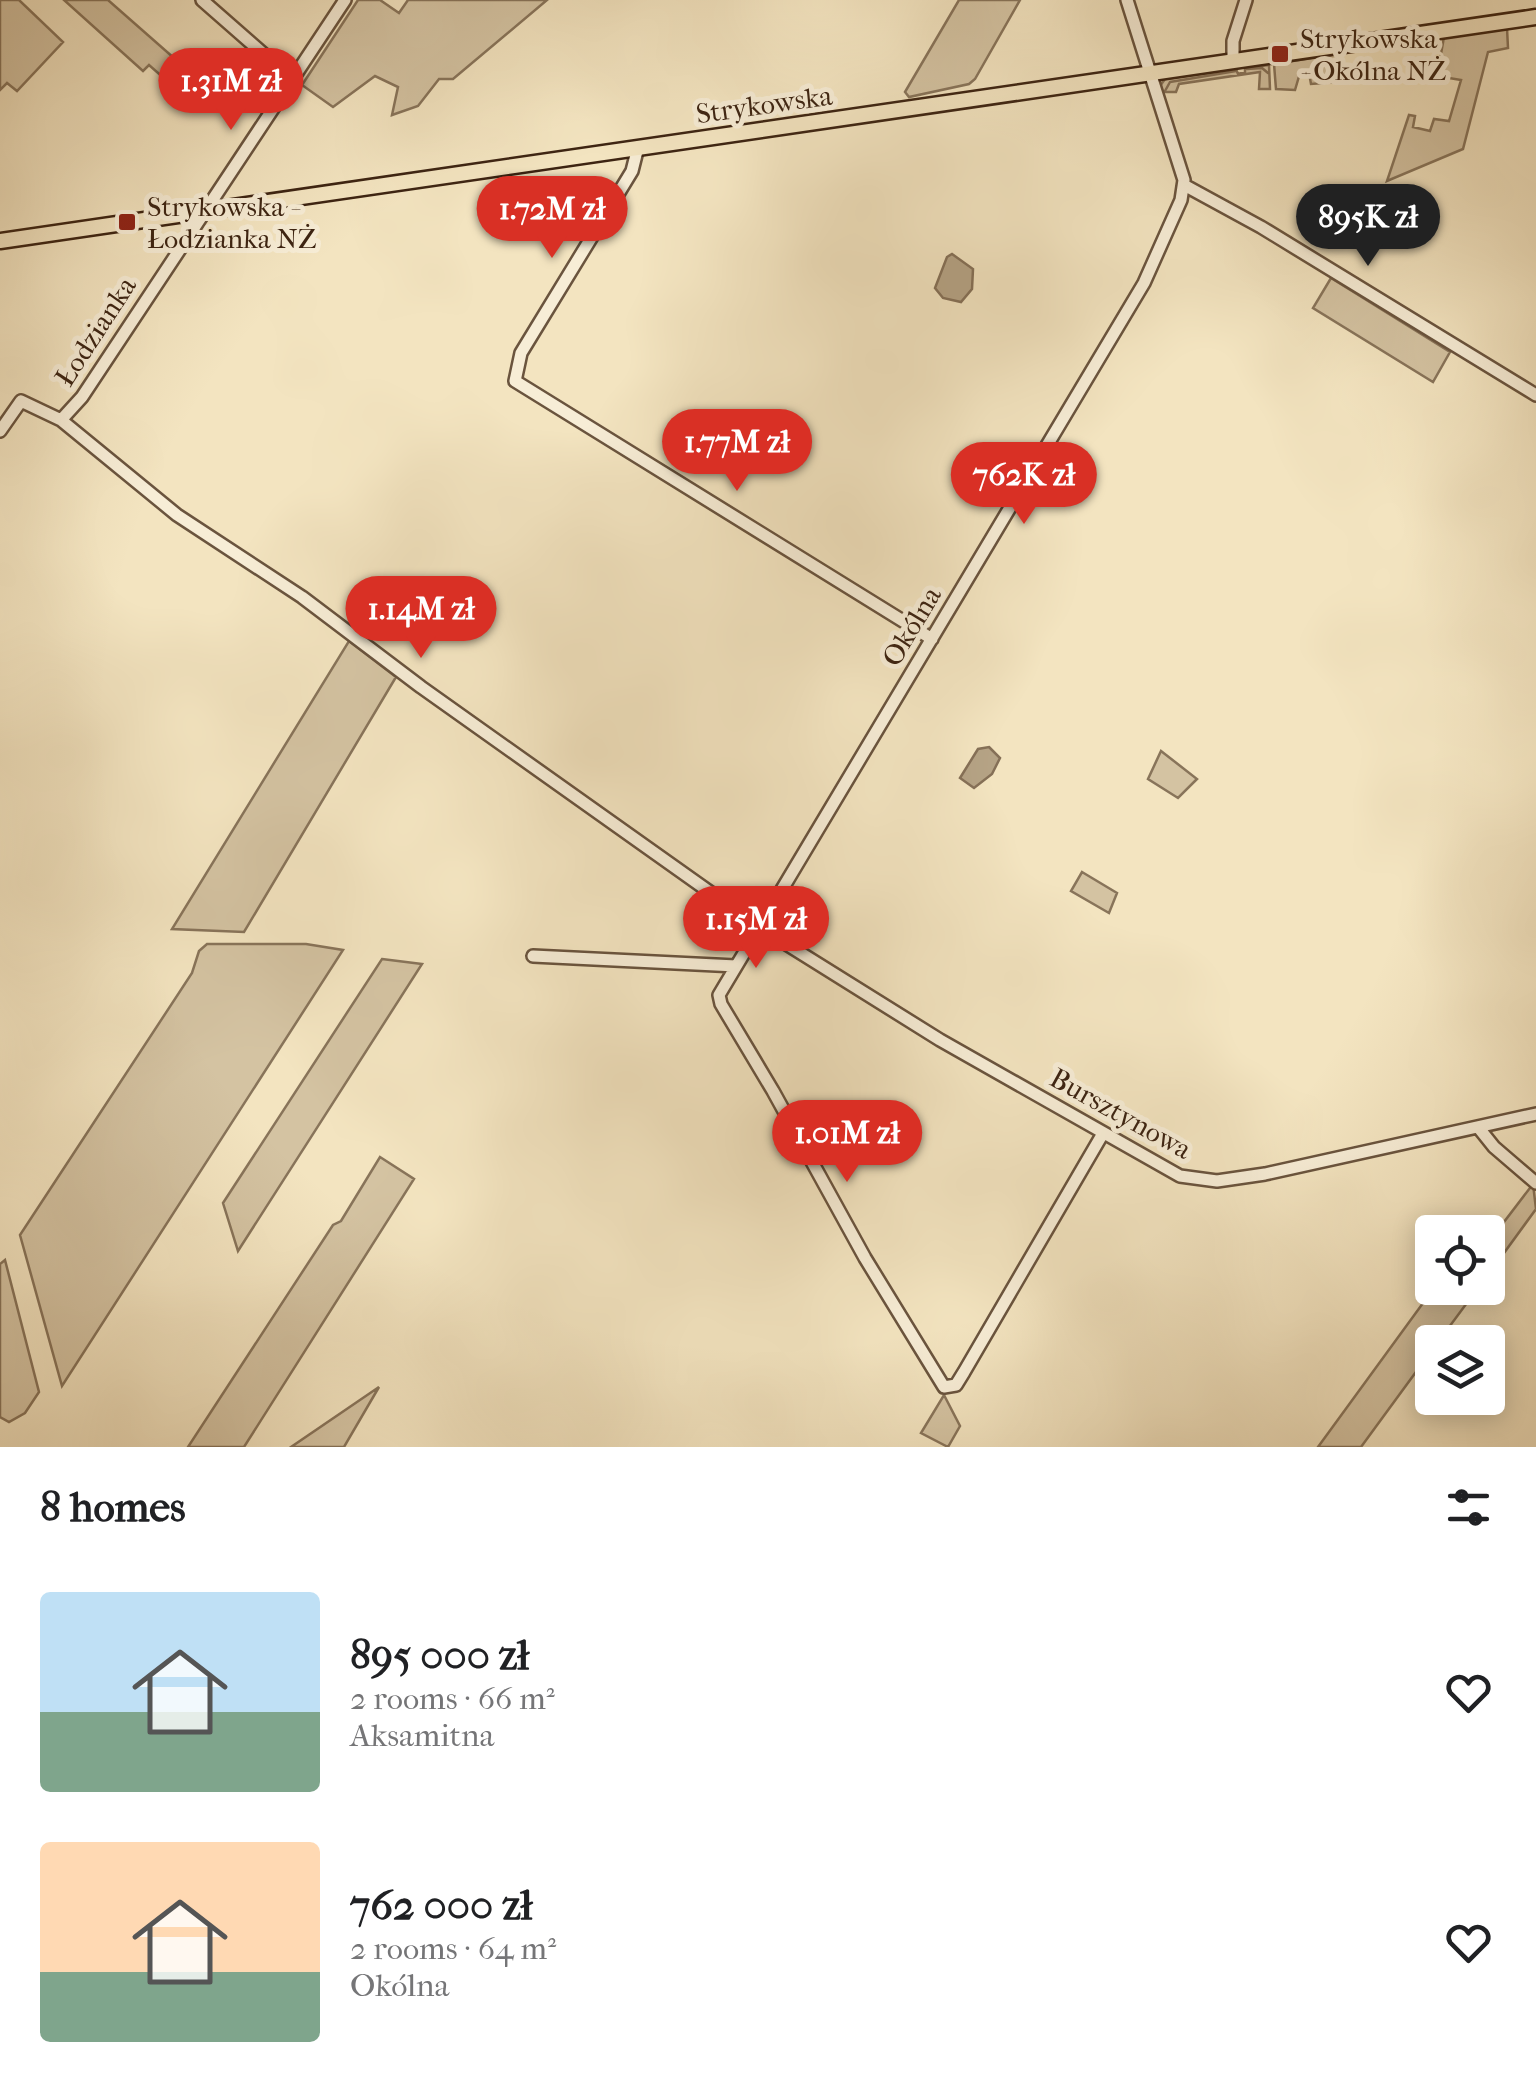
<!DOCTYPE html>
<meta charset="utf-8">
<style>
body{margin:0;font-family:"IM FELL French Canon",serif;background:#f2f2f2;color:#202124;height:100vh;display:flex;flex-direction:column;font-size:38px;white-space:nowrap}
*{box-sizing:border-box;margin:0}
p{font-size:32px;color:#757577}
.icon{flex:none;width:55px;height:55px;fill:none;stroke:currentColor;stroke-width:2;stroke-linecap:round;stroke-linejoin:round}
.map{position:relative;height:1447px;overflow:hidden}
.drawer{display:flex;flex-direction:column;background:#fff;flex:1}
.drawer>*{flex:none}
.tools{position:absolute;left:1415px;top:1215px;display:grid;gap:20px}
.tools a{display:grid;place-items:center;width:90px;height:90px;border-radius:10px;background:#fff;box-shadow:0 5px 25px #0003;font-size:50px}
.price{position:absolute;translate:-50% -85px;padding:0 22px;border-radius:35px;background:#d93025;color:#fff;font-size:32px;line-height:65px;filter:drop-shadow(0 2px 5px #0008)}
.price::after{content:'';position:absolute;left:50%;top:60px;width:30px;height:22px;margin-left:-15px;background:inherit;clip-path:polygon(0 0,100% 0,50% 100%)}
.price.current{background:#222;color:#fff}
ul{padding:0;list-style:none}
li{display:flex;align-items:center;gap:30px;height:250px;padding:0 40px}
li span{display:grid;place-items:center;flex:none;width:280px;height:200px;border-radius:10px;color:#555}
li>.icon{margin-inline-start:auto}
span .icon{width:120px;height:120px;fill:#fffc;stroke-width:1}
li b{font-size:42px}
h2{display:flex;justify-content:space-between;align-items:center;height:120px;padding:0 40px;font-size:42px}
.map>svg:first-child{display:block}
.green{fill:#d4c3a2;stroke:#88745a;stroke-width:2.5}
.water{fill:#b5a385;stroke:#857057;stroke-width:2.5}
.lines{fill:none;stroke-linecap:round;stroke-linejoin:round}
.stream{stroke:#857057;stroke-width:2.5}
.minor-casing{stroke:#6a543e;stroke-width:16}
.major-casing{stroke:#3d2412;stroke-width:19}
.minor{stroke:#f7edd6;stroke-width:11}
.major{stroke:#f3e4c0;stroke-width:14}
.poi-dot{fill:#8f2418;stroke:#f7edd6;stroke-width:4}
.labels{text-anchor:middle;stroke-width:10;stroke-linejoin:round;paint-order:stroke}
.poi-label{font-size:28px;fill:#3d2412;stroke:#f7edd6;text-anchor:start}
.street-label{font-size:28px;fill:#3d2412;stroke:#f7edd6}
</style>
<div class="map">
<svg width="1536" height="1447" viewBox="0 0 1536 1447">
<rect width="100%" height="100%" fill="#f3e4c0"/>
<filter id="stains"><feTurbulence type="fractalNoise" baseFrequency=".002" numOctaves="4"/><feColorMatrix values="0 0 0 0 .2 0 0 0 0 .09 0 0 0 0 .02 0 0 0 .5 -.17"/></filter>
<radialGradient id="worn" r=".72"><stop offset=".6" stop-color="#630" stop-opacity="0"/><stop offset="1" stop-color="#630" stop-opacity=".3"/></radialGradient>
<path class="green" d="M 0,0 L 19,0 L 63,42 L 17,91 L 7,83 L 0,90 Z
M 64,0 L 108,0 L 191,73 L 174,87 L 149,65 L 143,71 Z
M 358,0 L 380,0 L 399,13 L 408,0 L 547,0 L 453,79 L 439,79 L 418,106 L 392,115 L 398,87 L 375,76 L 333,107 L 302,85 Z
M 959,0 L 1020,0 L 975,79 L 969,84 L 909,97 L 905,92 Z
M 1507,28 L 1508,48 L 1488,52 L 1463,149 L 1387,181 L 1409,115 L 1415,116 L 1413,127 L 1430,131 L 1434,119 L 1449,121 L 1461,80 L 1437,76 L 1444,37 Z
M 1342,53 L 1337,82 L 1311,84 L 1309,73 L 1300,73 L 1295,90 L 1276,89 L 1274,64 Z
M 1269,65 L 1270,89 L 1259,89 L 1260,72 L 1179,84 L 1176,92 L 1162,92 L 1160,86 L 1165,79 L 1236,69 L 1238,74 L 1245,72 L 1245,68 Z
M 1331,278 L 1450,352 L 1433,382 L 1313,308 Z
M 349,641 L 396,677 L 244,932 L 172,929 Z
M 1161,751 L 1197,779 L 1178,798 L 1148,779 Z
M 1082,872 L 1117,893 L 1109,913 L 1071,891 Z
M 207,944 L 306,944 L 343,950 L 62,1386 L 20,1235 L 192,973 L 199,951 Z
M 382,959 L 422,964 L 238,1251 L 223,1203 Z
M 380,1157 L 414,1179 L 244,1447 L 188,1447 L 333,1225 L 341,1221 Z
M 1533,1184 L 1536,1209 L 1488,1275 L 1488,1243 Z
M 5,1260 L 39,1392 L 25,1413 L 9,1422 L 0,1417 L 0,1264 Z
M 1434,1288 L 1478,1288 L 1438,1342 L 1432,1342 L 1432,1350 L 1361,1447 L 1318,1447 Z
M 379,1387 L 344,1447 L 291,1447 Z
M 944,1395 L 960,1426 L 948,1447 L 921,1433 Z"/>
<path class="water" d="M 952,254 L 973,269 L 972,289 L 961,302 L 943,298 L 935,288 L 947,257 Z
M 989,747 L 1000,758 L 992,774 L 974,788 L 960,778 L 978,749 Z"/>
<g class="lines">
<path class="stream" d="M 1247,69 L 1262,68 L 1268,73
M 1165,91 L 1170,82 L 1236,71"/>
<defs>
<path id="minor" d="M 202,0 L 292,79
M 1233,61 L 1233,41 L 1246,0
M 638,147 L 632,171 L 521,353 L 515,381 L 932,639
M 1184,185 L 1261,227 L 1536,395
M 61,420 L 82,397 L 345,0
M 0,431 L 21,401 L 61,420 L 177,515 L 302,597 L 421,687 L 759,927 L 940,1040 L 1180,1176 L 1217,1181 L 1265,1174 L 1536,1114
M 533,956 L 736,966
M 1478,1127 L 1494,1147 L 1536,1183
M 1102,1135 L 964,1372 L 956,1385 L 944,1387 L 865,1258 L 773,1091 L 721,1004 L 719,995 L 1144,283 L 1181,200 L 1184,180 L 1127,0"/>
<path id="major" d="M 0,241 L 1536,17"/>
</defs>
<use href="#minor" class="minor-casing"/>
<use href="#major" class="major-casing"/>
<use href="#minor" class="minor"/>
<use href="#major" class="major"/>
</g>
<g class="poi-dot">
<rect x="1270" y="44" width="20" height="20" rx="5"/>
<rect x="117" y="212" width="20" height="20" rx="5"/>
</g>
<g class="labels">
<g class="poi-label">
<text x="1300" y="48">Strykowska<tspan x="1300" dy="32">- Okólna NŻ</tspan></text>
<text x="147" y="216">Strykowska -<tspan x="147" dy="32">Łodzianka NŻ</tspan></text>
</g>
<g class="street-label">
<text transform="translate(764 104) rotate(-8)" y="10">Strykowska</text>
<text transform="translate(95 331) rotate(-57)" y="10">Łodzianka</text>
<text transform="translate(911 626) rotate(-59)" y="10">Okólna</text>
<text transform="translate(1121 1113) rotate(29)" y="10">Bursztynowa</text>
</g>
</g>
<rect width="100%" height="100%" filter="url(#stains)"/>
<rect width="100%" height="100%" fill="url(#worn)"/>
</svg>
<div class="tools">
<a><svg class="icon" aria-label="locate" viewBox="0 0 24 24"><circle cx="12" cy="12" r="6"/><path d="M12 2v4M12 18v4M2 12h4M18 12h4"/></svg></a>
<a><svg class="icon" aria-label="layers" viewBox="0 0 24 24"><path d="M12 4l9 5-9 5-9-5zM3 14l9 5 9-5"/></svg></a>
</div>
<b class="price" style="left:231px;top:133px">1.31M zł</b>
<b class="price" style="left:552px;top:261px">1.72M zł</b>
<b class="price current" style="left:1368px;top:269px">895K zł</b>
<b class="price" style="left:737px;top:494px">1.77M zł</b>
<b class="price" style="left:1024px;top:527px">762K zł</b>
<b class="price" style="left:421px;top:661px">1.14M zł</b>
<b class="price" style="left:756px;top:971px">1.15M zł</b>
<b class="price" style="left:847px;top:1185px">1.01M zł</b>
</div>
<section class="drawer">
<h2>8 homes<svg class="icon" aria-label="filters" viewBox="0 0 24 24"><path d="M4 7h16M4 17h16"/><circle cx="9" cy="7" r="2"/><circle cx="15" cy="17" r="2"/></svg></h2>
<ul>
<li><span style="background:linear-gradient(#bfe0f5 60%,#7fa58c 0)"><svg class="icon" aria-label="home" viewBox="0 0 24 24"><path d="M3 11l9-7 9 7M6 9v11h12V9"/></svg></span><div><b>895 000 zł</b><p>2 rooms · 66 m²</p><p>Aksamitna</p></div><svg class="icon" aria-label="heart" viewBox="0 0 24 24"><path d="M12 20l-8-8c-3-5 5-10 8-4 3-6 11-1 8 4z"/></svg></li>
<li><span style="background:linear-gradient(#ffd9b3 65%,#7fa58c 0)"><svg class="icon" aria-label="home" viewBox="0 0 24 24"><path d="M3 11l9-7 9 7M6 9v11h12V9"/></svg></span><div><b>762 000 zł</b><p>2 rooms · 64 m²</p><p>Okólna</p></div><svg class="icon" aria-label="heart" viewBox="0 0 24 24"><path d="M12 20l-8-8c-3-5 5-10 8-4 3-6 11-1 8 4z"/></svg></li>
</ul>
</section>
